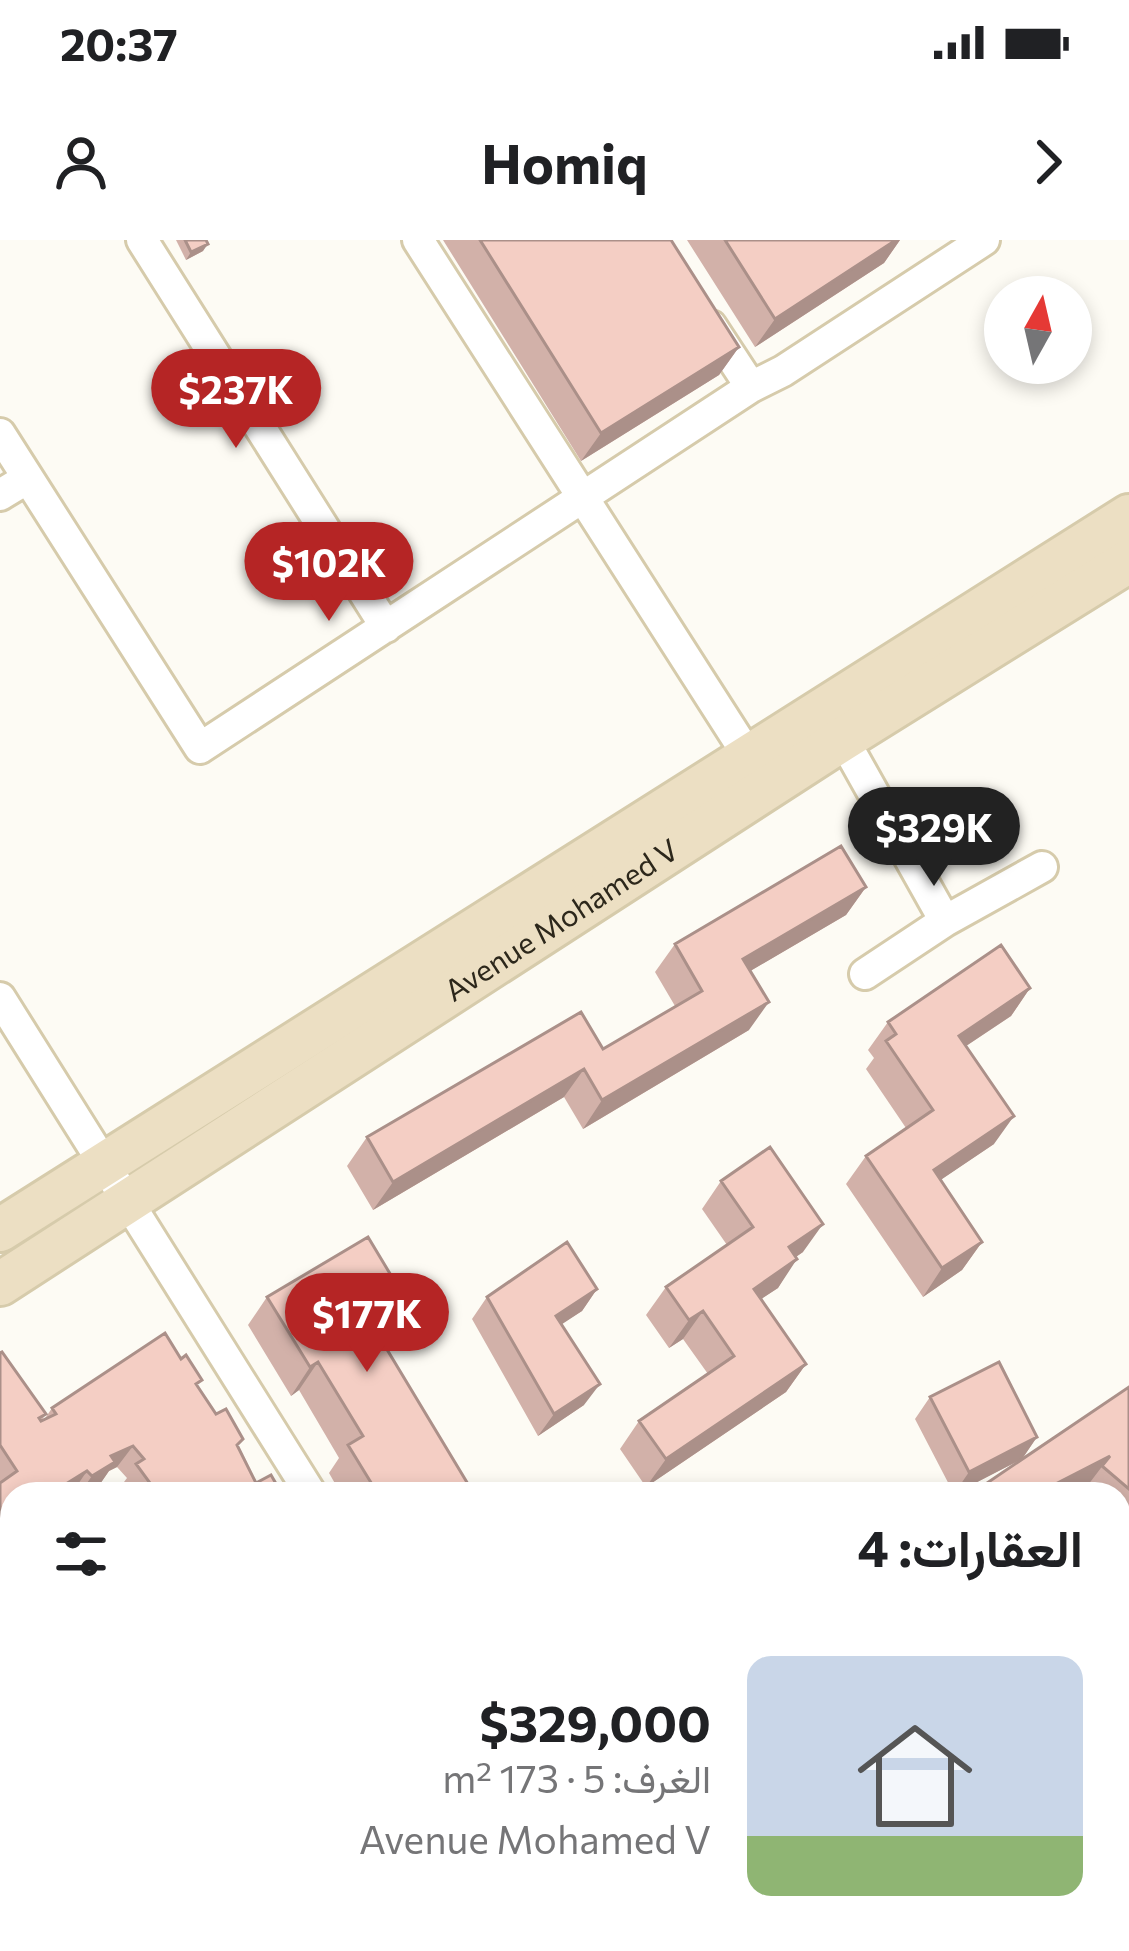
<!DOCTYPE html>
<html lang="ar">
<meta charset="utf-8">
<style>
body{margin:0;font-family:Commissioner,Vazirmatn,sans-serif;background:#f6f6f6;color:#202124;direction:rtl;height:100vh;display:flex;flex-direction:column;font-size:45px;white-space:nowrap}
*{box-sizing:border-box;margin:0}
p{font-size:39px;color:#757577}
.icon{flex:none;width:66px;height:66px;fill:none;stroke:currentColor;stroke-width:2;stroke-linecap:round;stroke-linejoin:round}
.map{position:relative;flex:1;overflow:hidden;direction:ltr}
.side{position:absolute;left:0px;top:1242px;width:1131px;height:471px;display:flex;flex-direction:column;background:#fff;border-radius:36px 36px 0 0;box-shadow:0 6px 18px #0003;direction:rtl}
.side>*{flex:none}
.needle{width:78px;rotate:8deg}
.controls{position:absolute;left:984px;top:36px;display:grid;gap:24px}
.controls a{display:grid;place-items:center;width:108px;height:108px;border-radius:50%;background:#fff;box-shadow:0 6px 18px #0003;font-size:60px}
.price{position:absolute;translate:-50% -102px;padding:0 27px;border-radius:42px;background:#b52525;color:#fff;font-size:39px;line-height:78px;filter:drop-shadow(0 3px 6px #0008)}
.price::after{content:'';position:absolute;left:50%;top:72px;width:36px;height:27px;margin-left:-18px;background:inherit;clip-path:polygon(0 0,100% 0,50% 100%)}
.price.selected{background:#222;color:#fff}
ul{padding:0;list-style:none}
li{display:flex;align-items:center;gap:36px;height:300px;padding:0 48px}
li+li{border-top:3px solid #e0e0e0}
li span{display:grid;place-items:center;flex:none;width:336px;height:240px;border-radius:24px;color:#555}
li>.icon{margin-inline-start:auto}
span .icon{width:144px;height:144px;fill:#fffc;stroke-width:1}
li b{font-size:51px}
h2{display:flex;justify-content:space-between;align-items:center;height:144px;padding:0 48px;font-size:51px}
.status{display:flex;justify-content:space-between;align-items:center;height:84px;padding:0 60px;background:#fff;direction:ltr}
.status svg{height:33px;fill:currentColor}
header{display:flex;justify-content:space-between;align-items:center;height:156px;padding:0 48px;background:#fff;font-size:54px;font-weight:700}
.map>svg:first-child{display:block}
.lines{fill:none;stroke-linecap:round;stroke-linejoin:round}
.street-casing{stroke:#d6cbab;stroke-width:36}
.secondary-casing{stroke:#d6cbab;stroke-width:48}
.street{stroke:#fff;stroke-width:30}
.secondary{stroke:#ecdfc3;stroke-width:42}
.wall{fill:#d2b1a9}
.shaded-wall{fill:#ab9089}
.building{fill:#f4cec4;stroke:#ab9089;stroke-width:3}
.labels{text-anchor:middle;stroke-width:9;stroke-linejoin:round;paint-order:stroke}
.street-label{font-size:30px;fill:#2c271b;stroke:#fff}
</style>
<div class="status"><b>20:37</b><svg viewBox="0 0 49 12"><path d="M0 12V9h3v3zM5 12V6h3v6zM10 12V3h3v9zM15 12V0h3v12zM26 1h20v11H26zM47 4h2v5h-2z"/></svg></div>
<header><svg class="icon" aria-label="forward" viewBox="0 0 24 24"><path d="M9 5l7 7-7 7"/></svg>Homiq<svg class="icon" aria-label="person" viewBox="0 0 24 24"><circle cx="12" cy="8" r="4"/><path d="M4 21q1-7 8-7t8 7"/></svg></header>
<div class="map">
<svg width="1129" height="1711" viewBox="0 0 1129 1711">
<rect width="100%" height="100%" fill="#fdfbf4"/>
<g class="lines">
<defs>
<path id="street" d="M 142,0 L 386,387
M 418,0 L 749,517
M 711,86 L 751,147 L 783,131 L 984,0
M 0,194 L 200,508 L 751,147
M 0,255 L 28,238
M 843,499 L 945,681
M 865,734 L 945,681 L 1042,627
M 0,758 L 311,1254
M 0,1360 L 12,1352
M 0,1575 L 12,1593
M 83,1701 L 90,1711
M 376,1701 L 382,1711
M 597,1701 L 603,1711
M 170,1711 L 184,1701"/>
<g id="secondary">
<path d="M 0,990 L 1129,276"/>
<path id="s1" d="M 0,1044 L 843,499 L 1129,321"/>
</g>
</defs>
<use href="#street" class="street-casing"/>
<use href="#secondary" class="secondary-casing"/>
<use href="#street" class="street"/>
<use href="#secondary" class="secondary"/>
</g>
<path class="wall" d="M 176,0 L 206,0 L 203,11 L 186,20 Z
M 443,0 L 671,0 L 739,107 L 719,135 L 581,221 Z
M 687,0 L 900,0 L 884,23 L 755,107 Z
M 866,647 L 846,675 L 750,731 L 749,790 L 583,889 L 564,857 L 373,970 L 347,926 L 367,897 L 603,809 L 675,766 L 655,732 L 675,704 Z
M 1030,748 L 1011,776 L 966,806 L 994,904 L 940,940 L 982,1002 L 962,1030 L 923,1057 L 846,944 L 866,916 L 906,888 L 866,829 L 874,818 L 868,810 L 888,782 Z
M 721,941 L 803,1012 L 796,1017 L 778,1048 L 761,1059 L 806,1124 L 786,1152 L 646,1247 L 620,1209 L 639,1181 L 708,1134 L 683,1099 L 669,1108 L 646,1075 L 666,1047 L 727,1005 L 702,969 Z
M 392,1037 L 372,1065 L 363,1070 L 474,1254 L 341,1254 L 329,1233 L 339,1218 L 299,1150 L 291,1156 L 248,1085 L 267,1057 Z
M 597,1049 L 582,1071 L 561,1084 L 584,1165 L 538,1196 L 472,1079 L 487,1057 Z
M 0,1113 L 46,1174 L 41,1181 L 44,1180 L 52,1168 L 198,1147 L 238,1206 L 256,1243 L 282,1254 L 127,1254 L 121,1246 L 127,1238 L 117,1227 L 109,1231 L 100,1244 L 83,1254 L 12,1254 L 12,1300 L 0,1309 Z
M 1129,1147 L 1129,1315 L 1119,1295 L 1119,1254 L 1082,1254 L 1088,1245 L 1071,1254 L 980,1254 L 987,1243 Z
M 930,1157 L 1037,1197 L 1022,1219 L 954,1254 L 915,1179 Z
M 1129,1483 L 1129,1585 L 1119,1570 L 1119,1489 Z
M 422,1701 L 564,1701 L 571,1711 L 428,1711 Z
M 646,1701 L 723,1701 L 706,1711 L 652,1711 Z
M 760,1701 L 811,1701 L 795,1711 L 766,1711 Z"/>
<path class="shaded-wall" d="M 896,0 L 900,0 L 884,23 L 755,107 L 775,79 Z
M 208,4 L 203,11 L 186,20 L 191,12 Z
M 739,107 L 719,135 L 581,221 L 601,193 Z
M 866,647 L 846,675 L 723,747 L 743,719 Z
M 1030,748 L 1011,776 L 939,824 L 959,796 Z
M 769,762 L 749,790 L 583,889 L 602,860 Z
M 584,829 L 564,857 L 373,970 L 393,942 Z
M 1014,876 L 994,904 L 914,958 L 934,930 Z
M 823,984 L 803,1012 L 769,1035 L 789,1007 Z
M 982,1002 L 962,1030 L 923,1057 L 942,1028 Z
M 797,1019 L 778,1048 L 734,1077 L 754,1049 Z
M 392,1037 L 372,1065 L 336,1086 L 356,1058 Z
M 597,1049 L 582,1071 L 541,1098 L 556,1076 Z
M 703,1071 L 683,1099 L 669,1108 L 689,1080 Z
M 318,1122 L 299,1150 L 291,1156 L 310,1127 Z
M 806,1124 L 786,1152 L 646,1247 L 666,1219 Z
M 600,1144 L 584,1165 L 538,1196 L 554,1174 Z
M 1037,1197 L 1022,1219 L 954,1254 L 969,1232 Z
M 133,1206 L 117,1227 L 109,1231 L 100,1244 L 83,1254 L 79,1254 L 92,1236 L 111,1216 Z
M 1110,1216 L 1088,1245 L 1071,1254 L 1036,1254 Z
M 87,1231 L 72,1253 L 66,1244 Z
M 12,1290 L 12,1300 L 0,1309 L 0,1298 Z
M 1129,1547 L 1129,1556 L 1119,1570 L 1119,1553 Z
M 695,1701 L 723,1701 L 706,1711 L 683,1711 L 686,1706 Z
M 791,1701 L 811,1701 L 795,1711 L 783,1711 Z"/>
<path class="building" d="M 185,0 L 206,0 L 208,4 L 191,12 Z
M 480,0 L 671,0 L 739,107 L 601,193 Z
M 725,0 L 896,0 L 775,79 Z
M 841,606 L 866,647 L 743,719 L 769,762 L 602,860 L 584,829 L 393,942 L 367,897 L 581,772 L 603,809 L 702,751 L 675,704 Z
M 1001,705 L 1030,748 L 959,796 L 1014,876 L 934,930 L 982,1002 L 942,1028 L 866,916 L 933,870 L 886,801 L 896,794 L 888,782 Z
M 770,907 L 823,984 L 789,1007 L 797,1019 L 754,1049 L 806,1124 L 666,1219 L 639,1181 L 734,1116 L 703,1071 L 689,1080 L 666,1047 L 753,987 L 721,941 Z
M 368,997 L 392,1037 L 356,1058 L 474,1254 L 378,1254 L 348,1205 L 363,1196 L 318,1122 L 310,1127 L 267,1057 Z
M 567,1002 L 597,1049 L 556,1076 L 600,1144 L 554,1174 L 487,1057 Z
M 165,1093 L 181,1119 L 186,1115 L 202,1140 L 196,1144 L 216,1174 L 226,1169 L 243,1199 L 237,1205 L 256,1243 L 271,1235 L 282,1254 L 168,1254 L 161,1246 L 155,1250 L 136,1224 L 144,1219 L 133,1206 L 111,1216 L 115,1222 L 92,1236 L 87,1231 L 66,1244 L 72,1253 L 70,1254 L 12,1254 L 12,1290 L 0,1298 L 0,1243 L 17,1231 L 0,1205 L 0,1113 L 2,1112 L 46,1174 L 39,1178 L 41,1181 L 56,1174 L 52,1168 Z
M 999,1122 L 1037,1197 L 969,1232 L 930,1157 Z
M 1129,1147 L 1129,1249 L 1102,1226 L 1110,1216 L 1036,1254 L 1001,1254 L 987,1243 Z
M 1129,1483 L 1129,1547 L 1119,1553 L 1119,1489 Z
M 199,1701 L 351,1701 L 357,1711 L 183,1711 Z
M 459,1701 L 564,1701 L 571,1711 L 465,1711 Z"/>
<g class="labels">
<g class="street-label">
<text dy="10" stroke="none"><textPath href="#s1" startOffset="669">Avenue Mohamed V</textPath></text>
</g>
</g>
</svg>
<div class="controls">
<a><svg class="needle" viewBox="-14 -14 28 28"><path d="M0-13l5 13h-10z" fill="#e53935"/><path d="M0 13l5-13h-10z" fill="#757577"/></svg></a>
</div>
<b class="price" style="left:236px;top:211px">$237K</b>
<b class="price" style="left:329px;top:384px">$102K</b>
<b class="price selected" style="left:934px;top:649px">$329K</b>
<b class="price" style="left:367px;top:1135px">$177K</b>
<section class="side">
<h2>العقارات: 4<svg class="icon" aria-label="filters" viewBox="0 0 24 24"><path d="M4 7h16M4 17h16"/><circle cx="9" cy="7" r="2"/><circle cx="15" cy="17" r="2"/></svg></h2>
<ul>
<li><span style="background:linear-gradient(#c9d6e8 75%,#8fb573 0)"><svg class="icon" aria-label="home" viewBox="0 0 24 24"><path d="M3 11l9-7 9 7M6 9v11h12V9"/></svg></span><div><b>$329,000</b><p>الغرف: 5 · 173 m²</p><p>Avenue Mohamed V</p></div></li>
</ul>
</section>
</div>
